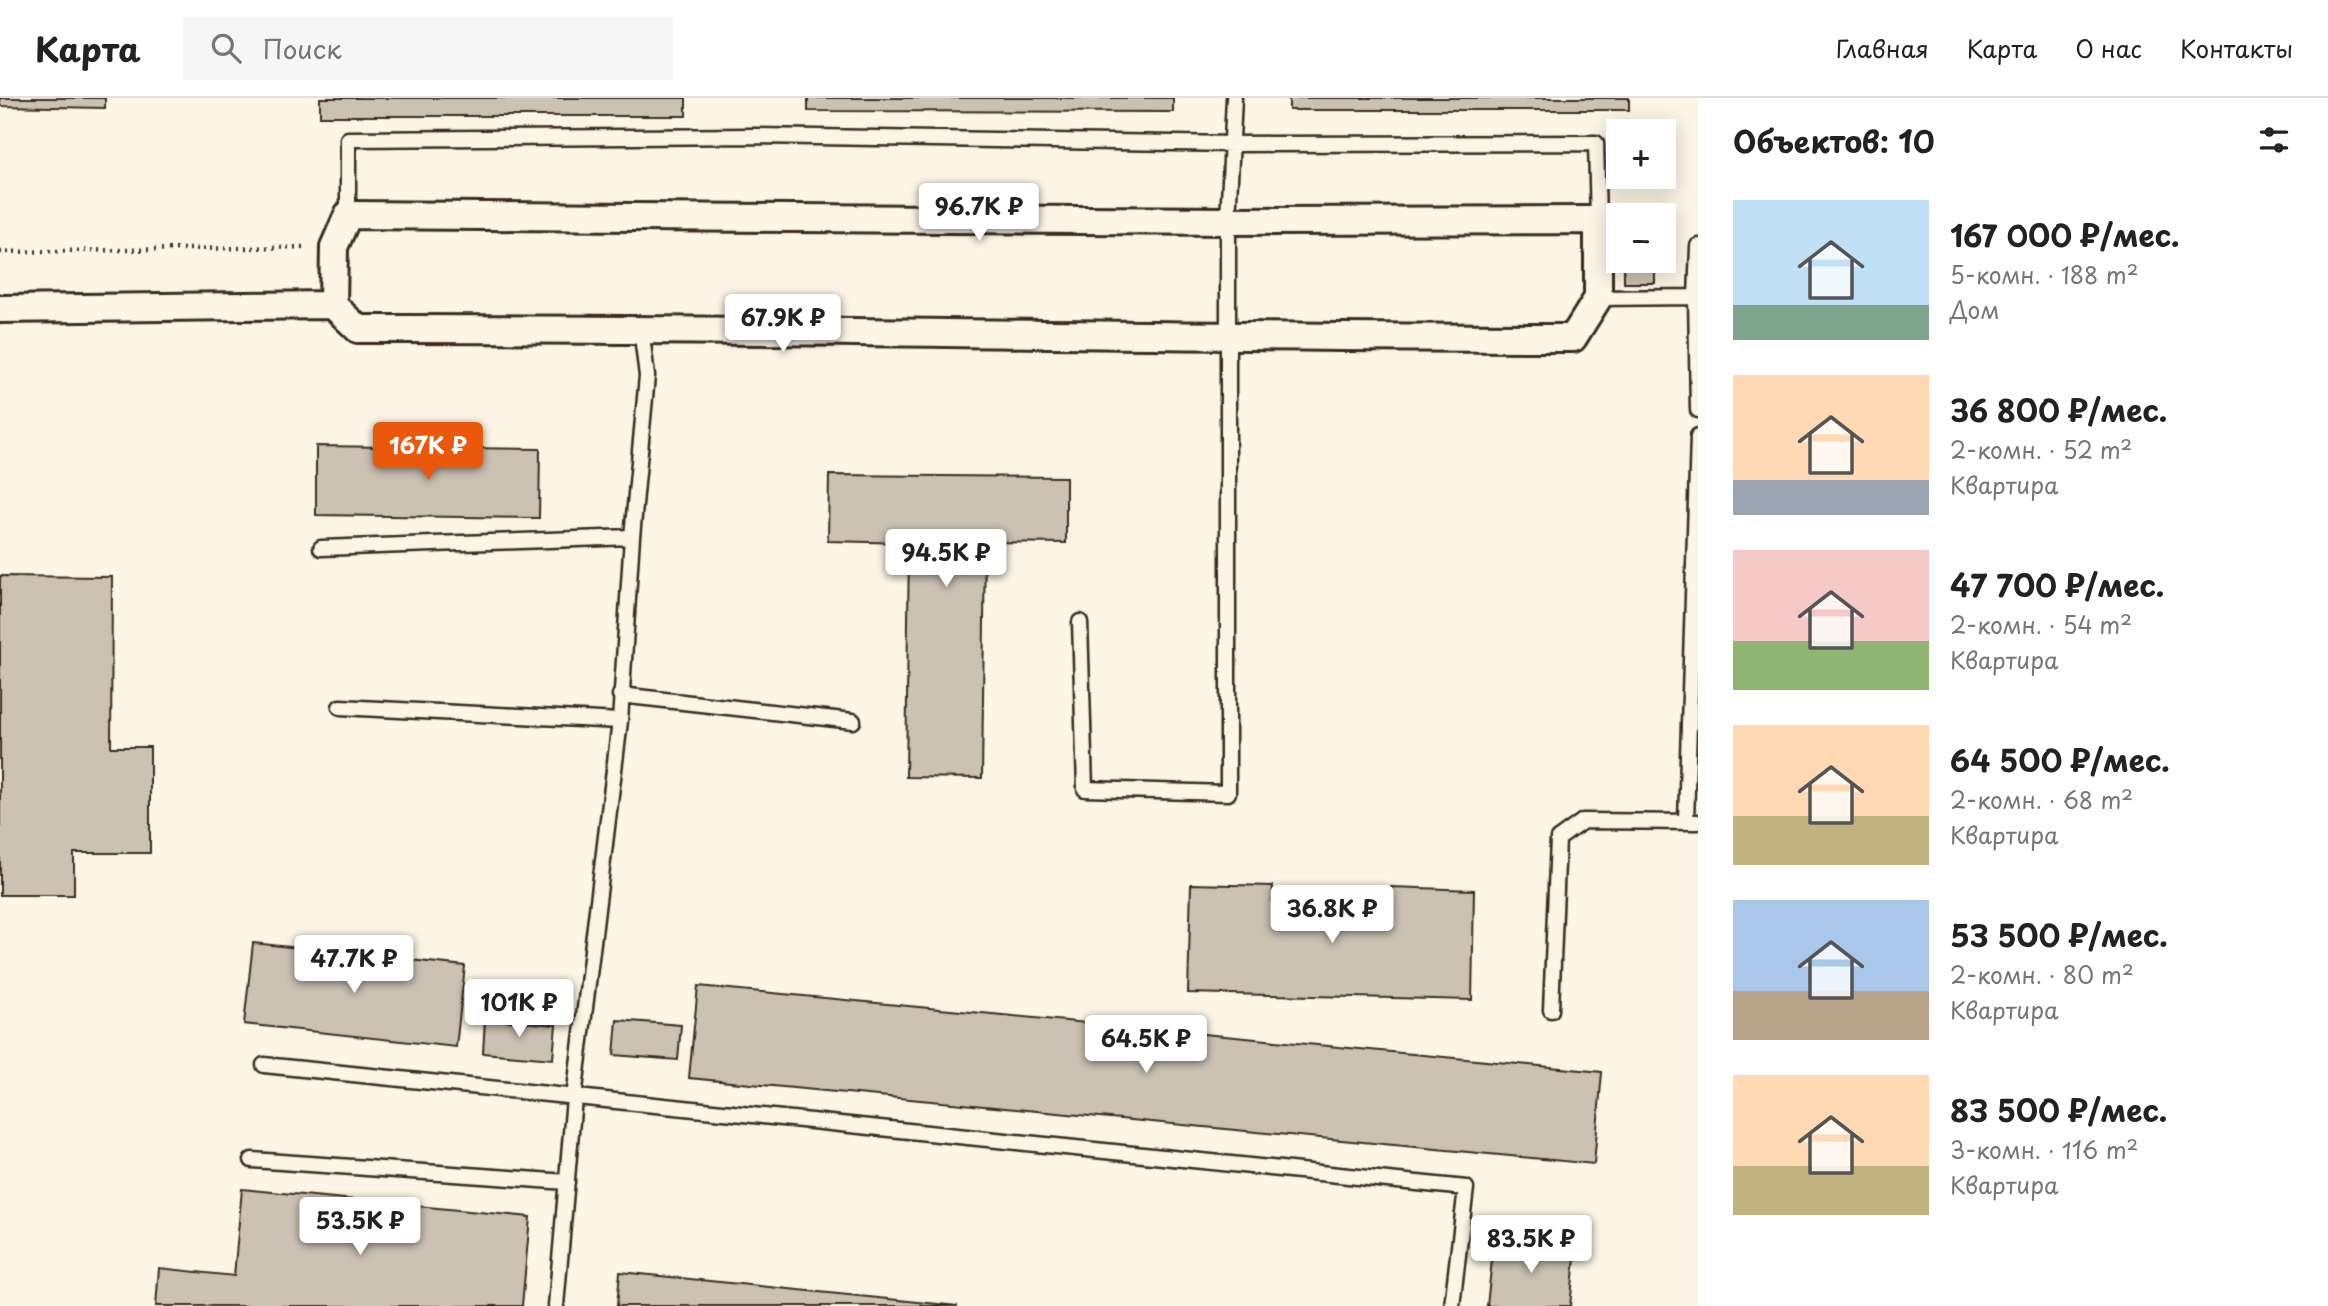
<!DOCTYPE html>
<html lang="ru">
<meta charset="utf-8">
<style>
body{margin:0;font-family:"Playpen Sans",sans-serif;background:#f6f6f6;color:#222;height:100vh;display:flex;flex-direction:column;font-size:26px;white-space:nowrap}
*{box-sizing:border-box;margin:0}
p{font-size:23px;color:#767676}
.icon{flex:none;width:38px;height:38px;fill:none;stroke:currentColor;stroke-width:2;stroke-linecap:round;stroke-linejoin:round}
.map{position:relative;flex:1;overflow:hidden}
.drawer{display:flex;flex-direction:column;background:#fff;width:630px}
.drawer>*{flex:none}
.tools{position:absolute;left:1606px;top:21px;display:grid;gap:14px}
.tools a{display:grid;place-items:center;width:70px;height:70px;border-radius:0px;background:#fff;box-shadow:0 4px 18px #0003;font-size:35px}
.price{position:absolute;translate:-50% -60px;padding:0 16px;border-radius:7px;background:#fff;color:#222;font-size:23px;line-height:46px;filter:drop-shadow(0 2px 4px #0008)}
.price::after{content:'';position:absolute;left:50%;top:42px;width:21px;height:16px;margin-left:-10px;background:inherit;clip-path:polygon(0 0,100% 0,50% 100%)}
.price.current{background:#ea580c;color:#fff}
ul{padding:0;list-style:none}
li{display:flex;align-items:center;gap:21px;height:175px;padding:0 35px}
li span{display:grid;place-items:center;flex:none;width:196px;height:140px;border-radius:0px;color:#555}
li>.icon{margin-inline-start:auto}
span .icon{width:84px;height:84px;fill:#fffc;stroke-width:1}
li b{font-size:30px}
h2{display:flex;justify-content:space-between;align-items:center;height:84px;padding:0 35px;font-size:30px}
header{display:flex;align-items:center;gap:42px;box-sizing:border-box;height:98px;padding:0 35px;background:#fff;border-bottom:2px solid #e0e0e0}
header strong{font-size:33px}
nav{display:flex;gap:38px;margin-inline-start:auto;font-size:24px}
.search{width:490px;height:63px;background:#f6f6f6;display:flex;align-items:center;gap:18px;box-sizing:border-box;padding:0 24px;border-radius:0px;color:#767676;font-size:26px}
main{display:flex;flex:1;min-height:0}
.map>svg:first-child{display:block}
.building{fill:#ccc2b3;stroke:#3b2a1e;stroke-width:2}
.lines{fill:none;stroke-linecap:round;stroke-linejoin:round}
.lane-casing{stroke:#3b2a1e;stroke-width:19}
.street-casing{stroke:#3b2a1e;stroke-width:32}
.path{stroke:#3b2a1e;stroke-width:4.5;stroke-dasharray:2 5;stroke-linecap:butt}
.lane{stroke:#fcf5e5;stroke-width:14}
.street{stroke:#fcf5e5;stroke-width:26}
</style>
<header>
<strong>Карта</strong>
<div class="search"><svg class="icon" aria-label="search" viewBox="0 0 24 24"><circle cx="10" cy="10" r="6"/><path d="M15 15l6 6"/></svg>Поиск</div>
<nav><a>Главная</a><a>Карта</a><a>О нас</a><a>Контакты</a></nav>
</header>
<main>
<div class="map">
<svg width="1698" height="1208" viewBox="0 0 1698 1208">
<rect width="100%" height="100%" fill="#fcf5e5"/>
<filter id="ink" filterUnits="userSpaceOnUse"><feTurbulence type="fractalNoise" baseFrequency=".0143" numOctaves="2"/><feDisplacementMap in="SourceGraphic" scale="14" xChannelSelector="R" yChannelSelector="G"/><feConvolveMatrix kernelMatrix="1 2 1 2 8 2 1 2 1" color-interpolation-filters="sRGB"/></filter>
<g filter="url(#ink)">
<path class="building" d="M 0,0 L 105,0 L 105,10 L 0,8 Z
M 320,0 L 686,0 L 686,18 L 320,18 Z
M 808,0 L 1173,0 L 1173,14 L 808,13 Z
M 1289,0 L 1629,0 L 1629,12 L 1289,12 Z
M 1624,163 L 1655,163 L 1655,185 L 1624,185 Z
M 316,348 L 540,351 L 539,420 L 316,417 Z
M 829,377 L 1066,379 L 1066,445 L 985,444 L 982,680 L 906,679 L 909,445 L 828,443 Z
M 0,478 L 112,479 L 111,649 L 150,649 L 150,755 L 74,755 L 74,797 L 0,797 Z
M 1191,786 L 1273,788 L 1272,807 L 1390,810 L 1391,789 L 1474,792 L 1472,902 L 1188,895 Z
M 253,845 L 465,868 L 456,949 L 244,926 Z
M 698,888 L 1602,974 L 1594,1066 L 689,980 Z
M 485,921 L 556,927 L 553,961 L 483,955 Z
M 617,922 L 681,927 L 678,962 L 614,957 Z
M 242,1091 L 530,1119 L 522,1208 L 156,1208 L 159,1170 L 234,1178 Z
M 1494,1143 L 1576,1151 L 1570,1208 L 1487,1208 Z
M 620,1174 L 958,1208 L 617,1208 Z"/>
<g class="lines">
<defs>
<path id="lane" d="M 348,117 L 348,41 L 756,38 L 1234,46 L 1596,45 L 1598,122
M 1696,199 L 1698,312
M 1598,200 L 1696,199 L 1698,148
M 321,450 L 632,439
M 1080,524 L 1085,691 L 1228,695 L 1228,123 L 1234,0
M 620,597 L 853,623
M 340,609 L 620,623
M 1686,723 L 1698,338
M 1551,912 L 1558,741 L 1583,723 L 1698,724
M 264,967 L 1466,1090 L 1452,1208
M 252,1062 L 567,1084
M 556,1208 L 574,1000 L 620,623 L 632,439 L 647,278 L 641,230"/>
<path id="street" d="M 0,211 L 333,207 L 358,231 C 763,230 1168,240 1573,240 L 1598,200 L 1598,122 L 1228,123 L 348,117 L 334,149 L 333,207"/>
</defs>
<use href="#lane" class="lane-casing"/>
<use href="#street" class="street-casing"/>
<path class="path" d="M 0,154 L 307,149"/>
<use href="#lane" class="lane"/>
<use href="#street" class="street"/>
</g>
</g>
</svg>
<div class="tools">
<a>+</a>
<a>−</a>
</div>
<b class="price" style="left:979px;top:145px">96.7K ₽</b>
<b class="price" style="left:783px;top:256px">67.9K ₽</b>
<b class="price current" style="left:428px;top:384px">167K ₽</b>
<b class="price" style="left:946px;top:491px">94.5K ₽</b>
<b class="price" style="left:1332px;top:847px">36.8K ₽</b>
<b class="price" style="left:354px;top:897px">47.7K ₽</b>
<b class="price" style="left:519px;top:941px">101K ₽</b>
<b class="price" style="left:1146px;top:977px">64.5K ₽</b>
<b class="price" style="left:360px;top:1159px">53.5K ₽</b>
<b class="price" style="left:1531px;top:1177px">83.5K ₽</b>
</div>
<section class="drawer">
<h2>Объектов: 10<svg class="icon" aria-label="filters" viewBox="0 0 24 24"><path d="M4 7h16M4 17h16"/><circle cx="9" cy="7" r="2"/><circle cx="15" cy="17" r="2"/></svg></h2>
<ul>
<li><span style="background:linear-gradient(#bfe0f5 75%,#7fa58c 0)"><svg class="icon" aria-label="home" viewBox="0 0 24 24"><path d="M3 11l9-7 9 7M6 9v11h12V9"/></svg></span><div><b>167 000 ₽/мес.</b><p>5-комн. · 188 m²</p><p>Дом</p></div></li>
<li><span style="background:linear-gradient(#ffd9b3 75%,#9aa5b1 0)"><svg class="icon" aria-label="home" viewBox="0 0 24 24"><path d="M3 11l9-7 9 7M6 9v11h12V9"/></svg></span><div><b>36 800 ₽/мес.</b><p>2-комн. · 52 m²</p><p>Квартира</p></div></li>
<li><span style="background:linear-gradient(#f6c9c9 65%,#8fb573 0)"><svg class="icon" aria-label="home" viewBox="0 0 24 24"><path d="M3 11l9-7 9 7M6 9v11h12V9"/></svg></span><div><b>47 700 ₽/мес.</b><p>2-комн. · 54 m²</p><p>Квартира</p></div></li>
<li><span style="background:linear-gradient(#ffd9b3 65%,#c2b280 0)"><svg class="icon" aria-label="home" viewBox="0 0 24 24"><path d="M3 11l9-7 9 7M6 9v11h12V9"/></svg></span><div><b>64 500 ₽/мес.</b><p>2-комн. · 68 m²</p><p>Квартира</p></div></li>
<li><span style="background:linear-gradient(#a9c7e8 65%,#b9a48a 0)"><svg class="icon" aria-label="home" viewBox="0 0 24 24"><path d="M3 11l9-7 9 7M6 9v11h12V9"/></svg></span><div><b>53 500 ₽/мес.</b><p>2-комн. · 80 m²</p><p>Квартира</p></div></li>
<li><span style="background:linear-gradient(#ffd9b3 65%,#c2b280 0)"><svg class="icon" aria-label="home" viewBox="0 0 24 24"><path d="M3 11l9-7 9 7M6 9v11h12V9"/></svg></span><div><b>83 500 ₽/мес.</b><p>3-комн. · 116 m²</p><p>Квартира</p></div></li>
</ul>
</section>
</main>
